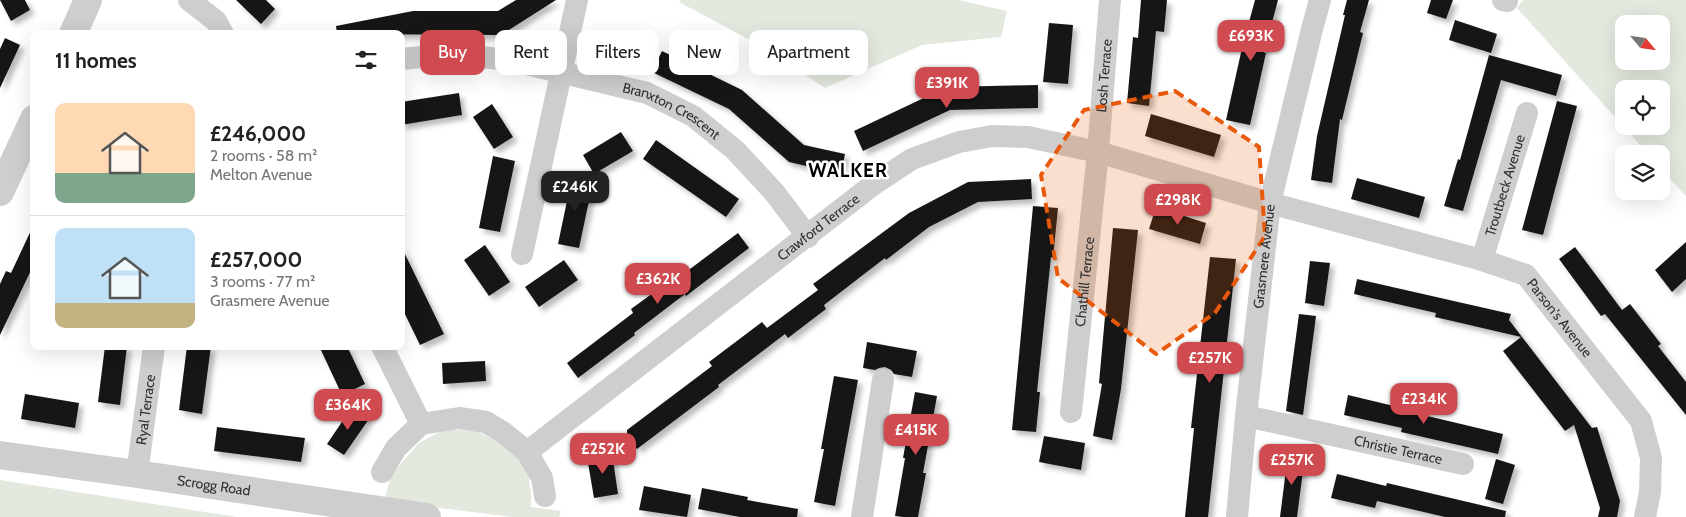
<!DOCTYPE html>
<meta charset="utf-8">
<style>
body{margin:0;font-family:Cabin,sans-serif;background:#f2f2f2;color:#222;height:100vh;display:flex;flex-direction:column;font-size:19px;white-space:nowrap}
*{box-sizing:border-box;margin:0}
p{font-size:16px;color:#767676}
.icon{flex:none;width:28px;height:28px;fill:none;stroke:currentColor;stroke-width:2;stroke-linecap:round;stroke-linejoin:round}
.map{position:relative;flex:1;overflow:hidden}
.side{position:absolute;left:30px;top:30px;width:375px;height:320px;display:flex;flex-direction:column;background:#fff;border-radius:10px;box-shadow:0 5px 20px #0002}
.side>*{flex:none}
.banner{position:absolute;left:420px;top:30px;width:475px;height:45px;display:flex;gap:10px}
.needle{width:32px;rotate:119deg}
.fabs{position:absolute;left:1615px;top:15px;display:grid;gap:10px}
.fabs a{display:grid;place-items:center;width:55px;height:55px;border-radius:10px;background:#fff;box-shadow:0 5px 20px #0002;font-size:25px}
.price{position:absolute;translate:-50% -42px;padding:0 11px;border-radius:10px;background:#d04b4f;color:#fff;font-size:16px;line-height:32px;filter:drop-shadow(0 1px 2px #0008)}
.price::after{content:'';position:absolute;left:50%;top:30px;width:15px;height:11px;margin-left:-8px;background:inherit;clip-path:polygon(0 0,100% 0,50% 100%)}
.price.on{background:#222;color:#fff}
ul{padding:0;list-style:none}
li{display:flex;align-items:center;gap:15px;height:125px;padding:0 25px}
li+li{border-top:1px solid #e0e0e0}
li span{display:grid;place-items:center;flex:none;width:140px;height:100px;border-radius:10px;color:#555}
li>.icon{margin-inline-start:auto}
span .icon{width:60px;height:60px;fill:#fffc;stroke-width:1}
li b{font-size:21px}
h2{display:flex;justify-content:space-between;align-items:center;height:60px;padding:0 25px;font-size:21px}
.pill{padding:0 18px;border-radius:10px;background:#fff;box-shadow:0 5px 20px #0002;font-size:18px;line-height:45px}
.pill.on{background:#d04b4f;color:#fff}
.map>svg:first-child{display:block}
.green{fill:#e3e9de;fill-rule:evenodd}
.building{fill:#181818;filter:url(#shadow)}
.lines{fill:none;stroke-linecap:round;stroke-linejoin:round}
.minor{stroke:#cecece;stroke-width:22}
.tertiary{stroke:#cecece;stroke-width:28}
.marked{fill:#e8590c;fill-opacity:0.2;stroke:#e8590c;stroke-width:4;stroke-dasharray:10 6;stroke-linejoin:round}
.labels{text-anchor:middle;stroke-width:5;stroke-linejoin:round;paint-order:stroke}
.street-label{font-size:14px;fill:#313131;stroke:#fff}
.district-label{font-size:19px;font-weight:bold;letter-spacing:1px;fill:#000;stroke:#fff}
</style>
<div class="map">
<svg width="1686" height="517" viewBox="0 0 1686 517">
<defs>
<filter id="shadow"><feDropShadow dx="4.5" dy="4.5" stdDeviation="2.5" flood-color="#0004"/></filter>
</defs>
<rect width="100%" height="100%" fill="#fff"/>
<path class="green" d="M 680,0 L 958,0 L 1007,11 L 1001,37 L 922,45 L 825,88 L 767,49 L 679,2 Z
M 1523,0 L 1686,0 L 1686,196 L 1661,169 L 1661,154 L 1648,154 L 1517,8 ZM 1624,24 L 1661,24 L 1661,61 L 1624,61 ZM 1624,89 L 1661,89 L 1661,126 L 1624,126 Z
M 445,429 L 477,431 L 504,445 L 527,465 L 531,493 L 531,507 L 561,511 L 559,517 L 513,517 L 384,501 L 391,475 L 419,443 Z
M 0,480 L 237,517 L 0,517 Z"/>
<path class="building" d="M 0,0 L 25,0 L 30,10 L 11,21 Z
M 236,0 L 266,0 L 275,9 L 261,24 Z
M 516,0 L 556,0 L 501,35 L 337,34 L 336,26 L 413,11 L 498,11 Z
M 1141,0 L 1167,0 L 1164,32 L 1156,31 L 1149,106 L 1127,103 L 1133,37 L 1138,38 Z
M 1255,0 L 1278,0 L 1264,53 L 1266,53 L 1250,125 L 1226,120 L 1242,48 Z
M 1347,0 L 1369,0 L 1360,32 L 1363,33 L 1342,120 L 1340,119 L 1332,183 L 1311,180 L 1317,136 L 1345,15 L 1343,15 Z
M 1431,0 L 1453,0 L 1446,19 L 1427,13 Z
M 1455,20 L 1497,34 L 1491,53 L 1449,40 Z
M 1049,23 L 1073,25 L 1068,84 L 1043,82 Z
M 5,38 L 20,45 L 0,88 L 0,49 Z
M 662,51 L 742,90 L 804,145 L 845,154 L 841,174 L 789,162 L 729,109 L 652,72 Z
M 1489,55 L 1562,75 L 1556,96 L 1501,80 L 1463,211 L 1444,206 L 1458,159 L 1460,160 Z
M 1038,85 L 1038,108 L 950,110 L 863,151 L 854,131 L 947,87 Z
M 459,93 L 462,115 L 401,125 L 401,102 Z
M 1557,101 L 1577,106 L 1543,235 L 1522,230 Z
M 492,104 L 513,137 L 494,149 L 473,117 Z
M 1151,114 L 1221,135 L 1214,157 L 1145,136 Z
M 621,132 L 633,151 L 594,174 L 583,155 Z
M 656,140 L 739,199 L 726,217 L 643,159 Z
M 493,156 L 515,161 L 500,232 L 479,228 Z
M 572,177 L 593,182 L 579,248 L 558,244 Z
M 1357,178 L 1425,197 L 1419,218 L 1351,199 Z
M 1031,179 L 1032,199 L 978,202 L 929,227 L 886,260 L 885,258 L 824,305 L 826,309 L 788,338 L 785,334 L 718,385 L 719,387 L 637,449 L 627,436 L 627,430 L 712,366 L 709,362 L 762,322 L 767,328 L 818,290 L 813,284 L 909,213 L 968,182 Z
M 1033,206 L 1058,208 L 1053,258 L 1051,257 L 1037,392 L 1040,392 L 1036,432 L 1012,430 Z
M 1156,207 L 1206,223 L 1200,244 L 1149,229 Z
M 34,224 L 34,264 L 0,335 L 0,284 L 6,271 L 11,273 Z
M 1113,228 L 1138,230 L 1121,389 L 1112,440 L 1093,436 L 1102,384 L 1099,383 Z
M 738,233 L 749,248 L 686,296 L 685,294 L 634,333 L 635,335 L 578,378 L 567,363 L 633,313 L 631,309 L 664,285 L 666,287 Z
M 1686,242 L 1686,279 L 1672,292 L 1655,270 Z
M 485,245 L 510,282 L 489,296 L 464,260 Z
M 401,246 L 444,334 L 420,345 L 401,306 Z
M 1575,247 L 1622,310 L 1630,304 L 1661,344 L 1658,346 L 1686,382 L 1686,415 L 1605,314 L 1601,316 L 1559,259 Z
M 1210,257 L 1236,259 L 1208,517 L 1185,517 L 1194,428 L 1191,428 Z
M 564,260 L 578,280 L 539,307 L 525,287 Z
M 1310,261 L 1330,263 L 1324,306 L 1305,303 Z
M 1357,279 L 1511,314 L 1509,320 L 1592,428 L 1597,427 L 1620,501 L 1617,517 L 1598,517 L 1600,508 L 1574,425 L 1565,431 L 1503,351 L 1521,337 L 1435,317 L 1436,313 L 1354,294 Z
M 1299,314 L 1316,316 L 1303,415 L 1286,411 Z
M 867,342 L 917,351 L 912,377 L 894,374 L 891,370 L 885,367 L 879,368 L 875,370 L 863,368 Z
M 105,346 L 127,346 L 120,405 L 98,402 Z
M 187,346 L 211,346 L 202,414 L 179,410 Z
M 319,346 L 347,346 L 365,384 L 342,395 Z
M 485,361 L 486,381 L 443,384 L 442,363 Z
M 834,376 L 858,380 L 835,506 L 814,502 L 824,449 L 821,449 Z
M 915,392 L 937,396 L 923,473 L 926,473 L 918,517 L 903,517 L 895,516 L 905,458 L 903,458 Z
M 25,394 L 79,403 L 75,428 L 21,419 Z
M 1348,395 L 1398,407 L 1398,409 L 1503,434 L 1498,454 L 1401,432 L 1402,428 L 1344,415 Z
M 352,407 L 369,419 L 344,455 L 327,444 Z
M 217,427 L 305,438 L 301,462 L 214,451 Z
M 1044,436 L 1085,443 L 1081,470 L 1039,462 Z
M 612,453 L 618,494 L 594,498 L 587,457 Z
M 1288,454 L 1305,456 L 1297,517 L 1280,517 Z
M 1496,459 L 1515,465 L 1503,504 L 1485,499 Z
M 1337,474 L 1386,486 L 1387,483 L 1506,511 L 1505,517 L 1445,517 L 1377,501 L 1375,508 L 1331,498 Z
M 644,486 L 691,495 L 687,517 L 639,510 Z
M 702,488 L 748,497 L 747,500 L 798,509 L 797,517 L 740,517 L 698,509 Z"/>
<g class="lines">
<g class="minor">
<path d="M 189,0 L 216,21 L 223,34"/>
<path d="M 1503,0 L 1507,1"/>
<path id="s1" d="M 401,59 L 454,54 L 509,60 L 647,93 L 693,116 L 735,150 L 774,192 L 808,237"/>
<path d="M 522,254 L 577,0"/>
<path id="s2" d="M 1482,260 L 1527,113"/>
<path d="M 382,346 L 421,424"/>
<path id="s3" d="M 1071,412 L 1098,152 L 1110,0"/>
<path id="s4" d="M 1246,416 L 1463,464"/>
<path id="s5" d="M 527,452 L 874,184 L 912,159 L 959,142 L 992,136 L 1028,137 L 1098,152 L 1270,203 L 1482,260 L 1526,275 L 1641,421 L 1651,458 L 1650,492 L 1645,517"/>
<path d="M 382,472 L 396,448 L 421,424 L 459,418 L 486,422 L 504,433 L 527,452 L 542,478 L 545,496"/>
<path id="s6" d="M 137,474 L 154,346"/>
<path d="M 862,517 L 883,380"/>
<path id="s7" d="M 1237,517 L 1246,416 L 1270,203 L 1312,29 L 1320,0"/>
</g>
<g class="tertiary">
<path d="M 73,34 L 88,0"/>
<path d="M 0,192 L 34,119"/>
<path id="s8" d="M 0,455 L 137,474 L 427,517"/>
</g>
</g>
<path class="marked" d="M 1175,91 L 1259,147 L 1265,236 L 1215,313 L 1156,354 L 1058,278 L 1041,175 L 1084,110 Z"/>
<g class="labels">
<g class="street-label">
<text dy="5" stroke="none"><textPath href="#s3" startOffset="338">Losh Terrace</textPath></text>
<text dy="5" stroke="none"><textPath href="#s1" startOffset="280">Branxton Crescent</textPath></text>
<text dy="5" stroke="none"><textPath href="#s2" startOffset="78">Troutbeck Avenue</textPath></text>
<text dy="5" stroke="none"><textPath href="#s5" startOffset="368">Crawford Terrace</textPath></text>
<text dy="5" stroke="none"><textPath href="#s7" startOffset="262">Grasmere Avenue</textPath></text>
<text dy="5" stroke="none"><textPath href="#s3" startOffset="131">Chathill Terrace</textPath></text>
<text dy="5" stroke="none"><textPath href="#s5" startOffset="1175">Parson's Avenue</textPath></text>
<text dy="5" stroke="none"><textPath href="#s6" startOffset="65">Ryal Terrace</textPath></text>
<text dy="5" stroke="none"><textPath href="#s4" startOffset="156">Christie Terrace</textPath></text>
<text dy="5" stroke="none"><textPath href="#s8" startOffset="216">Scrogg Road</textPath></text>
</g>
<g class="district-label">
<text x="848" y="177">WALKER</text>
</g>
</g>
</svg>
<div class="fabs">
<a><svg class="needle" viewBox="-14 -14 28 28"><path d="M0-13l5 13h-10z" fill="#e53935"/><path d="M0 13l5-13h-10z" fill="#767676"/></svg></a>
<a><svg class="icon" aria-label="locate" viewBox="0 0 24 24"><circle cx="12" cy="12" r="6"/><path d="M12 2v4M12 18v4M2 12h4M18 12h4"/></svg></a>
<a><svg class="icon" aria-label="layers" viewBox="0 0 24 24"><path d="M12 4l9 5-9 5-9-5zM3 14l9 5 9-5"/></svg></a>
</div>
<b class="price" style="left:1251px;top:62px">£693K</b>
<b class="price" style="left:947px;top:109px">£391K</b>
<b class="price on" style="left:575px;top:213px">£246K</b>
<b class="price" style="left:1178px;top:226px">£298K</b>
<b class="price" style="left:658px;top:305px">£362K</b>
<b class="price" style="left:1210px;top:384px">£257K</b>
<b class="price" style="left:1424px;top:425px">£234K</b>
<b class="price" style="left:348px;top:431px">£364K</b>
<b class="price" style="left:916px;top:456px">£415K</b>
<b class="price" style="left:603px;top:475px">£252K</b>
<b class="price" style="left:1292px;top:486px">£257K</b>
<div class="banner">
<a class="pill on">Buy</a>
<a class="pill">Rent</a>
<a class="pill">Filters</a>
<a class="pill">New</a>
<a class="pill">Apartment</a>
</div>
<section class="side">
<h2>11 homes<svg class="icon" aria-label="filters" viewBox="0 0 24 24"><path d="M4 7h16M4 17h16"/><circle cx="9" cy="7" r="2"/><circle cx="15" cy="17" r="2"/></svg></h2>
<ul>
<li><span style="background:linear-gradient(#ffd9b3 70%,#7fa58c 0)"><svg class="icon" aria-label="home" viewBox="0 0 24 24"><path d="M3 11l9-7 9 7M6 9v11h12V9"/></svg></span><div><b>£246,000</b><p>2 rooms · 58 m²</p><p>Melton Avenue</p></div></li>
<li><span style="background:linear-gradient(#bfe0f5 75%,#c2b280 0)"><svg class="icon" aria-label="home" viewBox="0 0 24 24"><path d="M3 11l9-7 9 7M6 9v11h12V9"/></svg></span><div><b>£257,000</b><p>3 rooms · 77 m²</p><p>Grasmere Avenue</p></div></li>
</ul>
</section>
</div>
